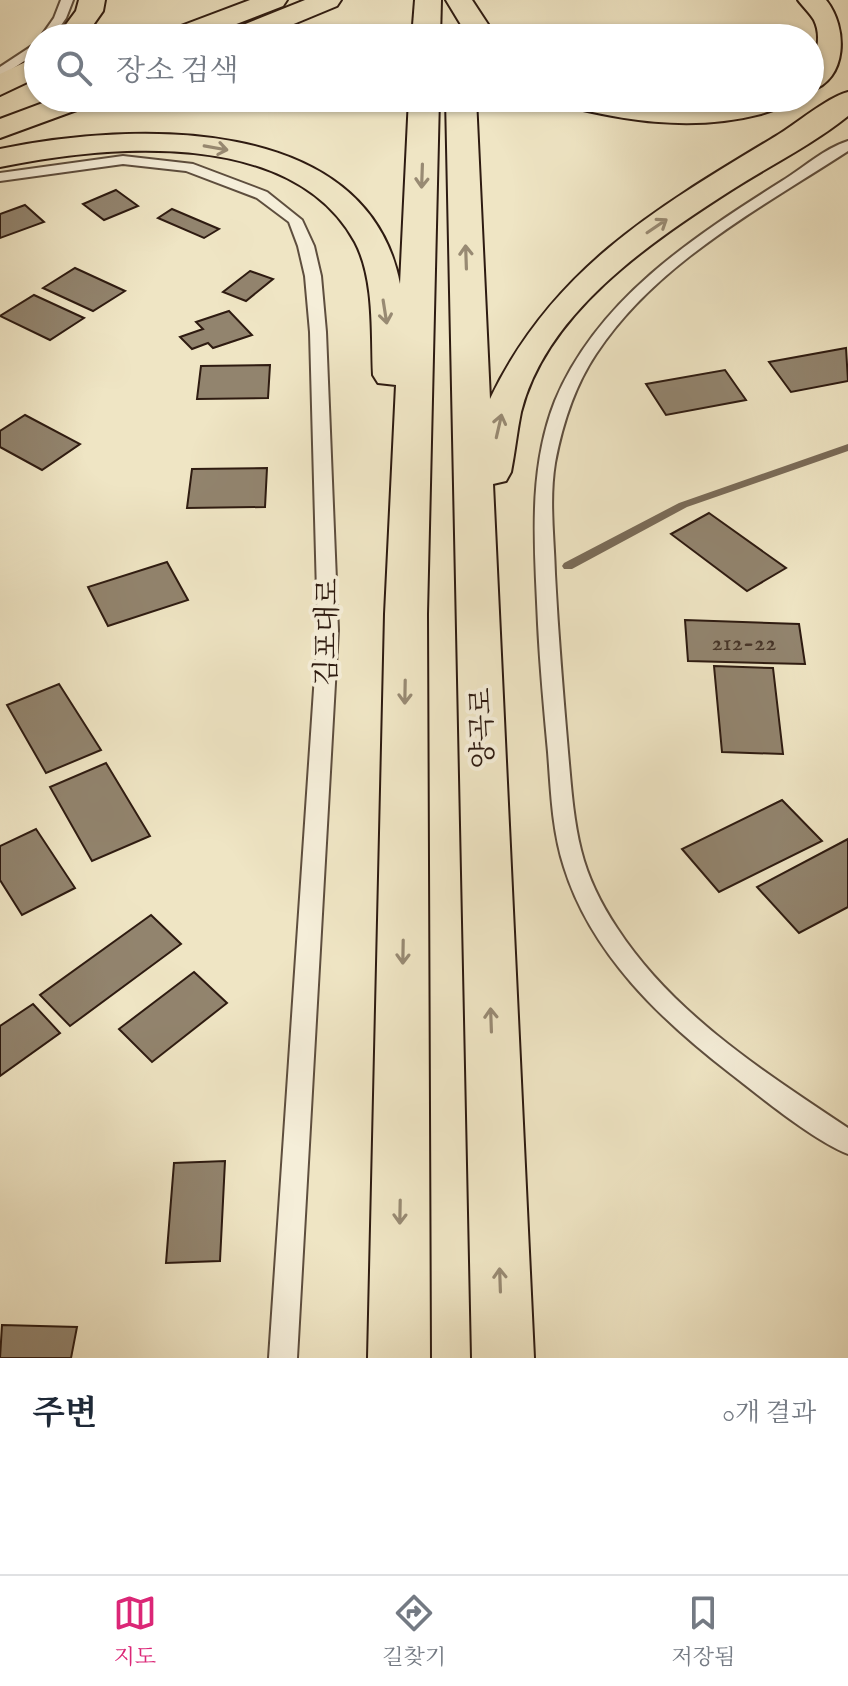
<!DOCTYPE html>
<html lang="ko">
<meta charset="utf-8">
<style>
:root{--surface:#fff;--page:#f2f2f3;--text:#1f2937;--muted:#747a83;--line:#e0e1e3;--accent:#db2777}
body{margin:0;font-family:"IM FELL English","Noto Serif KR",serif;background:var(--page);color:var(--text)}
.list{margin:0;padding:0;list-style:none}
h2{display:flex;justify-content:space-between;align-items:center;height:104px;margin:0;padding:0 32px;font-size:34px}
h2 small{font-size:26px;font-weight:400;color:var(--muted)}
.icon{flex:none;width:44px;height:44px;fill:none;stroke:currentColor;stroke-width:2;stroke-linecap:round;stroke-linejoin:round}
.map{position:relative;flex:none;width:848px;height:1358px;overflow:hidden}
.search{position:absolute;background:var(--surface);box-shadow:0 2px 6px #0004;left:24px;right:24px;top:24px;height:88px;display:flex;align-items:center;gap:20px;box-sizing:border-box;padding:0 28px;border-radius:44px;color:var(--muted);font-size:30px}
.sheet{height:216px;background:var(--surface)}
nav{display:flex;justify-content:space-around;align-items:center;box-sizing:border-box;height:112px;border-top:2px solid var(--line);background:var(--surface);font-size:22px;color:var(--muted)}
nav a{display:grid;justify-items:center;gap:4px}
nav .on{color:var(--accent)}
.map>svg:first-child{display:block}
</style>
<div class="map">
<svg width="848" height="1358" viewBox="0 0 848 1358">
<rect width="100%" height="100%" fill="#efe5c4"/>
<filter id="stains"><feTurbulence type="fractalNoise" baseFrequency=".0025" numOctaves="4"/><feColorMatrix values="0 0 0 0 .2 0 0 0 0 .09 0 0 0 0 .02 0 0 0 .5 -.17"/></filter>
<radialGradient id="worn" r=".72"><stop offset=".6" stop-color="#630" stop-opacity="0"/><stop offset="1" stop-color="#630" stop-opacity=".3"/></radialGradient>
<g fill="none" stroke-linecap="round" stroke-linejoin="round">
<path fill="#7a6b58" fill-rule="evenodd" d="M848,444V451L687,507L572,569H564L562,566L564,563L679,503Z"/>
</g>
<g fill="#92846e" stroke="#2e1b11" stroke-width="2">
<path d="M116,190L138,206L104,220L83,204Z"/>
<path d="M25,205L44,222L0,238V214Z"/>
<path d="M172,209L219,229L204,238L158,218Z"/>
<path d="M75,268L125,291L93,311L43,288Z"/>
<path d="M250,271L273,279L246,301L223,292Z"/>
<path d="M34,295L84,318L50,340L0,316Z"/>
<path d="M229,311L252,335L213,348L208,343L192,349L180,337L203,329L196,322Z"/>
<path d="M846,348L848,381L791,392L769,362Z"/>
<path d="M270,365L268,398L197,399L201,366Z"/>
<path d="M725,370L746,400L666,415L646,384Z"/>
<path d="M25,415L80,444L42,470L0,447V431Z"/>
<path d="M267,468L265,507L187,508L192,469Z"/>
<path d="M709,513L786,568L747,591L671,534Z"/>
<path d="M167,562L188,600L108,626L88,587Z"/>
<path d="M685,620L799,624L805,664L688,661Z"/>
<path d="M714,666L773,668L783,754L722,752Z"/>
<path d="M59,684L101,750L46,773L7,705Z"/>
<path d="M106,763L150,836L92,861L50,787Z"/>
<path d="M782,800L822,841L719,892L682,849Z"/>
<path d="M36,829L75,888L22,915L0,880V846Z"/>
<path d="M848,839V907L799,933L757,887Z"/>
<path d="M151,915L181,944L70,1026L40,995Z"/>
<path d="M194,972L227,1003L152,1062L119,1029Z"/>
<path d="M33,1004L60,1033L0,1076V1026Z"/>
<path d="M225,1161L220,1261L166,1263L174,1163Z"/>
<path d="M2,1325L77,1327L71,1358H0Z"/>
</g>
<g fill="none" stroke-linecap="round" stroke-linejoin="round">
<g stroke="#5e4e3e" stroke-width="4">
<g id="lane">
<path d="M61,0H73L66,18L52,38H40L54,18Z"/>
<path d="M38,42V52L0,77V67Z"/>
<path d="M848,141V151C759,209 656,263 596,354C574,387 562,426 555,463C549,500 554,537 555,574C558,634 563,693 568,752C571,785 573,818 581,850C588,878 601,904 617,928C673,1014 764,1072 848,1128V1154C813,1140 762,1098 731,1074C661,1020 591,954 564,867C552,830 551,791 548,752C544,709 540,667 538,624C535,549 527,472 555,401C597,300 693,237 782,181C803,168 825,148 848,141Z"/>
<path d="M123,156L193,164L267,192L302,220L314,246L321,276L326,332L338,630L297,1358H269L318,630L310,332L305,276L298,246L289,222L257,198L186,171L123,164L0,181V173Z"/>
</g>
</g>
<g stroke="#2e1b11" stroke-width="4">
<g id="primary">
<path d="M250,0H287L283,6L200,38H161L165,32Z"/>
<path d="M305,0H341L337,6L260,38H238L234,33L238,27Z"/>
<path d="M56,98H98L93,104L0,138V119Z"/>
</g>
</g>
<g stroke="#2e1b11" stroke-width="4">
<g id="highway">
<path d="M79,0H105L103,11L84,38H56L76,11Z"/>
<path d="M415,0H441L440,38H412Z"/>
<path d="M446,0H472L497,38H469Z"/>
<path d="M798,0H826C848,27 848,80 810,91C810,66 825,42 814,20C810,13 803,7 798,0Z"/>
<path d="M38,56V77L0,95V74Z"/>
<path d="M848,92V116C812,145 769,166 730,191C649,243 546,313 521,412C517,431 515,452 511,472L506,481L493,484L534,1358H472L446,98H476L490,399C552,269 656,208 776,136C796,124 826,98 848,92Z"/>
<path d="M409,98H439L427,614L430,1358H368L385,614L396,385L378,383L373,375C371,334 375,280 355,242C292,127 107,145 0,167V149C131,122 367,112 400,284Z"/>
<path d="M553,98C595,98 635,105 677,106C716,106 754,98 794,98C787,108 772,110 761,114C692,132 625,121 558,104Z"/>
</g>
</g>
<use href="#lane" fill="#f5eed9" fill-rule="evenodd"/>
<use href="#primary" fill="#efe5c4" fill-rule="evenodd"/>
<use href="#highway" fill="#efe5c4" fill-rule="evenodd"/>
</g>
<defs><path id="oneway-shaft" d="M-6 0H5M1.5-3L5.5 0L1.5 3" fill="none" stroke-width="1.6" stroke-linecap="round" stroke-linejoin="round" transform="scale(2)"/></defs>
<g stroke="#988a73">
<use href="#oneway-shaft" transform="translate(216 148) rotate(10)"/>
<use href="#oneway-shaft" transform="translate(422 176) rotate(92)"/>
<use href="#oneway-shaft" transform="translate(657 226) rotate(-34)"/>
<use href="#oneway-shaft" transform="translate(466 257) rotate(-92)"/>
<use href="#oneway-shaft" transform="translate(385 312) rotate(81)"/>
<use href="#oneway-shaft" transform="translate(499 426) rotate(-77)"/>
<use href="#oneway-shaft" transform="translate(405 692) rotate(91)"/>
<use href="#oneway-shaft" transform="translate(403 952) rotate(91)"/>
<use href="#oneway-shaft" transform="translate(491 1020) rotate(-92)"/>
<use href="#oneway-shaft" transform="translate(400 1212) rotate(91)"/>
<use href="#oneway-shaft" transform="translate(500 1280) rotate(-92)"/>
</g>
<g text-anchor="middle" stroke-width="8" stroke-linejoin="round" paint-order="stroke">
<g font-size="24" fill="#473528">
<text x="744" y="650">212-22</text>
</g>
<g font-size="28" fill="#2e1b11" stroke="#f5eed9">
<text transform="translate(326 632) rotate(-89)" y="10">김포대로</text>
<text transform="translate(481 728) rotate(-92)" y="10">양곡로</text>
</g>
</g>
<rect width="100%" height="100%" filter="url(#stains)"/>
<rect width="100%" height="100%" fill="url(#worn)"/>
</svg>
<div class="search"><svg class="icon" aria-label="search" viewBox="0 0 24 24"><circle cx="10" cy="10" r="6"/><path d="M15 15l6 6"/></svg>장소 검색</div>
</div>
<section class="sheet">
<h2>주변<small>0개 결과</small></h2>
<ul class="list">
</ul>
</section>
<nav>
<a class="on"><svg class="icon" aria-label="map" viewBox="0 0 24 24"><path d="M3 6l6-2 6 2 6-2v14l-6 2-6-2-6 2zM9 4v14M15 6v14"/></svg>지도</a>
<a><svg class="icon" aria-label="directions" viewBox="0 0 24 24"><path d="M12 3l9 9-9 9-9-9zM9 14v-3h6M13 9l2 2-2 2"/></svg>길찾기</a>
<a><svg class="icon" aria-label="saved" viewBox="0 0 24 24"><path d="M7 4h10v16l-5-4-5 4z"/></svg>저장됨</a>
</nav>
